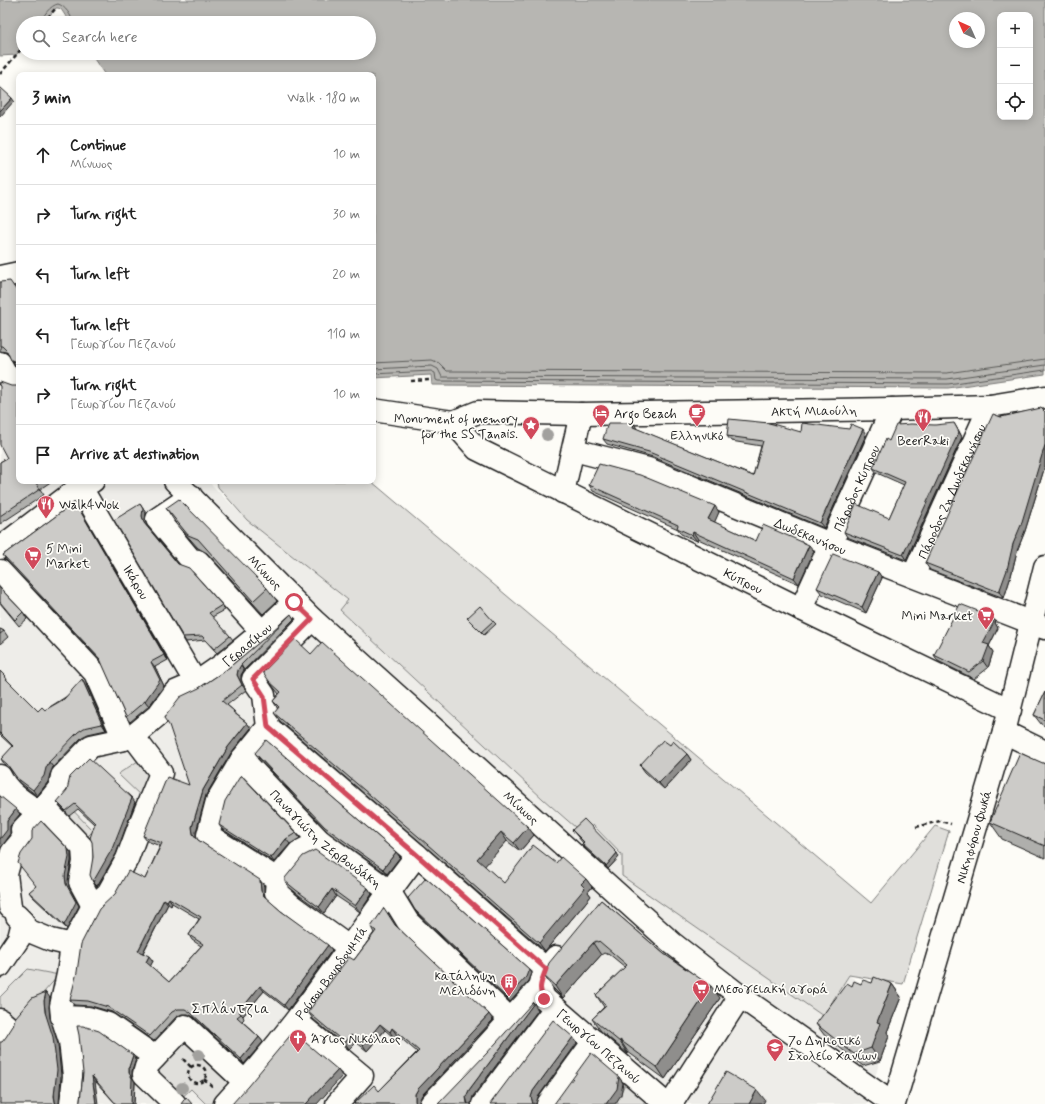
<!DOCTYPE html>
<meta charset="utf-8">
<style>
:root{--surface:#fff;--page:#f6f6f6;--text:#222;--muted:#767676;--line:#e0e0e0}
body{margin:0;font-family:Mynerve,sans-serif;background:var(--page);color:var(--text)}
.controls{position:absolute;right:12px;top:12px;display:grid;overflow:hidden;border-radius:8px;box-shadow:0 2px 10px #0003}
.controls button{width:36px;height:36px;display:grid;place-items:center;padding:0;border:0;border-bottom:1px solid var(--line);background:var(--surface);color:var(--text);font:20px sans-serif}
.compass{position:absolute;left:949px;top:12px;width:36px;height:36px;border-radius:50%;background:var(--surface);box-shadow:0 2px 10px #0003;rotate:315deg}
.stop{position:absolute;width:12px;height:12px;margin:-9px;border:3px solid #d1495b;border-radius:50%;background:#fff}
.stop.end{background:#d1495b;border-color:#fff;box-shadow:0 1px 4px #0008}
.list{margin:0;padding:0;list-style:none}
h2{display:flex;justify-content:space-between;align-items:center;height:52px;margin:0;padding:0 16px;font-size:17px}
h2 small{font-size:13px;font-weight:400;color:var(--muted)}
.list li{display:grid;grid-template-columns:26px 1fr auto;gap:12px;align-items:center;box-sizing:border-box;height:60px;padding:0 16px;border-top:1px solid var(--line)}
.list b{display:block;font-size:15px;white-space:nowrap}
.list p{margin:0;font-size:13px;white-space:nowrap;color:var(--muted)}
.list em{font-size:13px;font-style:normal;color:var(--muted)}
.icon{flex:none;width:22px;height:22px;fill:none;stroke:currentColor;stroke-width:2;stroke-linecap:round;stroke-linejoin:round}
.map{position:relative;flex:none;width:1045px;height:1104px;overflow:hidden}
.search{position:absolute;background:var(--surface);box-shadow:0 2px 10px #0003;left:16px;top:16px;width:360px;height:44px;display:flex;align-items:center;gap:10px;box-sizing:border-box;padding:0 14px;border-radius:22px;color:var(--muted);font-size:15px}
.panel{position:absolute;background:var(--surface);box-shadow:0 2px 10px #0003;left:16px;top:72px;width:360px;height:412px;border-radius:8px}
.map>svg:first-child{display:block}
</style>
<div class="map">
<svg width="1045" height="1104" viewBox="0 0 1045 1104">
<rect width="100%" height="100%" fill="#fdfcf7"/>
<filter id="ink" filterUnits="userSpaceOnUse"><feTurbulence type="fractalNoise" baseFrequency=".025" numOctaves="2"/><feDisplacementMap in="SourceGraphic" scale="8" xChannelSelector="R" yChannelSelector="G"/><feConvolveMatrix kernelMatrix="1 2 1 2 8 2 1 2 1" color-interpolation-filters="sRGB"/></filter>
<g filter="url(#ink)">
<path fill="#eeede9" d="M19,273V481H208L247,520L348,601L340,610L543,799L583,834L592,825L622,855L823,1015L849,975L895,1010L867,1104H0V278Z"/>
<g fill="#e0dfdb" stroke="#7e7e7c">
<path d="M217,481H371L871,903L935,826L949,831L903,984L849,975L823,1016L622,876V855L593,825L583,834L543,799L340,610L348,600L247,520L218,487Z"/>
<path d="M138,761L154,775L144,799L118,774Z"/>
<path d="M60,797L93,831L82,842L48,807Z"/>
<path d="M28,969L59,975L14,1026L0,1012V997Z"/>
<path d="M182,1034L235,1082L215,1104H206L191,1089L179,1100L148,1070Z"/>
<path d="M628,1077L659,1104H616Z"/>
</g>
<path fill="#b7b6b2" stroke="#797876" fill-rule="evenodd" d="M0,0H1045V374L948,388L432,385L431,375L373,378V75H105L90,53H369V23H70L61,9L58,8H56L43,23H23V47L16,55L0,56ZM1000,15H1030V117H1000ZM955,18H979V42H955Z"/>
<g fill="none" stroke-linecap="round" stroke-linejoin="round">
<g stroke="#5a5a58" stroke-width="1">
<path d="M41,23C42,16 51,5 58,4C65,6 72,16 73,23"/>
<path d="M373,363L432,360L439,363L447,371L947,373L1045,359"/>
<path d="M373,369L432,366L438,369L442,377L947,379L1045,365"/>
<path d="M373,374L431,371L435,373L436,380L438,381L948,384L1045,370"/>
</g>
<g stroke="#1c1c1c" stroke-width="25">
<g id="minor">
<path d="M0,277L19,273"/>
<path d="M0,363L7,376L19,380"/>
<path id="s1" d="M373,410L453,422L477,449L801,609L1010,710"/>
<path id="s2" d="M453,422L478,412L581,414L892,409L990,406L1045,397"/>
<path id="s3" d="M574,450L648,469L830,544L1045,628"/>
<path id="s4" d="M77,481L196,683"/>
<path id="s5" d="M175,481L312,619L672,943L740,996L893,1104"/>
<path d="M563,492L581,414"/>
<path d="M191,496L157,519L191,560L198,561L262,632"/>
<path d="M0,548L80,487L93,481"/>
<path d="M0,571L95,673L124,739"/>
<path id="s6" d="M913,576L990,406"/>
<path id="s7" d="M801,609L892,409"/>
<path d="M312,619L253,679L264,695L268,727L242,759L217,801L208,835L277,879L276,892L292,906L350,948"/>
<path d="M268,727L417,855L546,969"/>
<path d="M1004,732L1045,752"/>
<path id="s8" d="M242,759L320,841L389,891L408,922L510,1019"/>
<path d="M0,776C8,793 24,802 39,812"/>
<path d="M44,807L83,848L84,862L80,882L93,906"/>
<path d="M277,879L299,852L320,841"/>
<path d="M10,907L6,874L12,852L23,839L22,830L44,807L60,787L62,776L91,746L124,739L133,736"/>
<path id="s9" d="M22,928L51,940L72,945L93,906L108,893L127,859L140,824L161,773L133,736L158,715L175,692L196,683L222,665L262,632L294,602"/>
<path id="s10" d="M556,957C545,969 535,984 545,999L666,1104"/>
<path d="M0,966L19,938L23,922L17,916"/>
<path d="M62,1017L88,1018L108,1024L155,1057"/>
<path d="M0,1020L7,1026L0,1037"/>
<path d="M296,1021L362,1076L337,1104"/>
<path d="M71,1104L74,1076L70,1041L62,1017L61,1006L68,974L72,945"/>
<path d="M175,1104L144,1074L146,1067L185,1026L245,1082"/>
<path id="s11" d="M225,1104C250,1077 274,1049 296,1020C338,966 375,909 417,855"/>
<path d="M431,1104L482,1051L540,987"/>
<path d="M483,1104L555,1008"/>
<path d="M548,1104L594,1041"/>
<path d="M671,1104L740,996"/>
<path id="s12" d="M894,1104L1004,732L1045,567"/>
</g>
</g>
<g stroke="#1c1c1c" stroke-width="2.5" stroke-dasharray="4 3" stroke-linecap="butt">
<path d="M43,23L56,8"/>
<path d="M0,74L23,47"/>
<path d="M411,381L429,380"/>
<path d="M916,827L940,821L951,824"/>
<path d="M183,1059L191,1067"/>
<circle cx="197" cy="1074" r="9"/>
<path d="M204,1079L213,1087"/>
</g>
<use href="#minor" stroke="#fdfcf7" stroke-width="22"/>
</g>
<g fill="#a2a19e">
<circle cx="547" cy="435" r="6"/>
<circle cx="199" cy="1055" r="6"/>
<circle cx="182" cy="1088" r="6"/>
</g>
<g fill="#afafac" stroke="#1c1c1c" fill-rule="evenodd">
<path d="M0,282L19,294V367L16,366L9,355L6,352L0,351Z"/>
<path d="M0,382L19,481H52L40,489L44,495L0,524V462L7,458Z"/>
<path d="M1045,412V466L1025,531L1017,551L1011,576L1004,598L930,570L925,563L1001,417Z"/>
<path d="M637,429L753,476L761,446L731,441L727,436L801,432L866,435L824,528L653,457L607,444L603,439Z"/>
<path d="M958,429L962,437L906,560L847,537L844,532L889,518L904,485L877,473L873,468L889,441Z"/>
<path d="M589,485L719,512L714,522L756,541L814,551L799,584L698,539L697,541L681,534L678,529L593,491Z"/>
<path d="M75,502L168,660L155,667L164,686L149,706L130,722L126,717L102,662L7,561L3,555Z"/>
<path d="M166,508L267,588L277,601L263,614L207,553L198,548L175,522Z"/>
<path d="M146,513L145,520L147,526L178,564L222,605L225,610L212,617L230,636L233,640L217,653L205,640L186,642L114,520Z"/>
<path d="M878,572L882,578L866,613L822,594L817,588Z"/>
<path d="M0,588L23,612L27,619L19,626L0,603Z"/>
<path d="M291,614L294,619L244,670L241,675V680L246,690L227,705L234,711L237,715L247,723L251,728L231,753L206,795L196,832V839L198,840L264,886V897L281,911L332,950L288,1010L264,991L243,1016L244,1019L242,1021L259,1037L263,1042L244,1064L194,1017L188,1014H182L176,1017L154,1041L112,1012L91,1006L74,1005L70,1000L145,879L160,846L147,841L143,836L189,785L199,688L226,670L267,636ZM172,903L199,919L189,935L192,940L201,946L169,982L150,966L153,961L143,953L168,904L171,906Z"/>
<path d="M991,616L996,622L995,623L998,628L989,646L993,652L988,668L974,679L938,661L934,655Z"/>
<path d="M467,618L493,621L496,624L484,635Z"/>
<path d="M0,629L4,631L8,637L0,644Z"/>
<path d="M311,654L528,827L534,835L520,851L507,841L484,866L504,883L556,863L586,879L592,887L588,892L591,896L545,951L425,846L280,721L274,713L278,709L273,701L279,694L275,689L269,681Z"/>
<path d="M0,671L5,676L8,682L38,711L45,710L86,684L106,730L88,734L82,737L53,767L50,774L48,782L37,796L21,783L11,770L5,765L1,759L13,747L0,735Z"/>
<path d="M1045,692V726L1041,724L1034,715Z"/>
<path d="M670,745L687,754L691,760L664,789L645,772L640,765Z"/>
<path d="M255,753L396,852L400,857L387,874L328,832L259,758Z"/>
<path d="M1045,764V858L1002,839L990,822Z"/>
<path d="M57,802H135L116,854L97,886L93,882V857L94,824L78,809L69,816L61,806Z"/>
<path d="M219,825L296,833L300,838L290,844L274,862L222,829Z"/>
<path d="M572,830L619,857L608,869L584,847L582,844L583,843Z"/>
<path d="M68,849L71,853V861L68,880L69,887L79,906L67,929L32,896L29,892L36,887Z"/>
<path d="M285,881L368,888L372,894L360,912L336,896L324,913L300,896L289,887Z"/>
<path d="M601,900L664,954L720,998L665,1079L628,1052V1054L601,1031L592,1019L604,1007L596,995L625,967L608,953L606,954L604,953L601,955L563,998L553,988L544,976Z"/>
<path d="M415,910L532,973L529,981L510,1002L418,914Z"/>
<path d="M396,926L493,1020L422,1095L419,1101V1104H354L379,1091L417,1052L397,1035L394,1038L385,1030L367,1051L356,1042L349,1049L313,1019L308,1012L354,960L374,933L371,927Z"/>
<path d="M872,983L892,984L901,997L887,1032L889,1036L880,1061L863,1066L825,1036L816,1024L852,986L861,984Z"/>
<path d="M133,1055L136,1059L132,1071V1077L135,1082L134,1104H116L95,1081L80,1101L83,1073Z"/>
</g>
<g fill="#8f8e8c" stroke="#1c1c1c">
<path d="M12,98L14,101L0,117V111Z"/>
<path d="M634,423L637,429L633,427Z"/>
<path d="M954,423L962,437L906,560L903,555Z"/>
<path d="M863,429L866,435L824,528L820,523Z"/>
<path d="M1045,445V466L1025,531L1017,551L1011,576L1004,598L999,592L1013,544Z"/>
<path d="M75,502L78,508L168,660L164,655Z"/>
<path d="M140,504L146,513L145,520L147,527L144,523L142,516Z"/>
<path d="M715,506L719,512L713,526L708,519Z"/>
<path d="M693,532L698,539L697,541L692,535Z"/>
<path d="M809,545L814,551L799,584L794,578Z"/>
<path d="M878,572L882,578L866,613L862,607Z"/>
<path d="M991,616L996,622L995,623L998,628L989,646L993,652L988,668L983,661V643Z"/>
<path d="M151,662L155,667L164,686L149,706L145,701Z"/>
<path d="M241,665L244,670L241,675V680L246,690L242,685L237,675L238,670Z"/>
<path d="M82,679L86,684L106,730L102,724Z"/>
<path d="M247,723L251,728L231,753L206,795L196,832V839L193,834L192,827L203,790L228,747Z"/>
<path d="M687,754L691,760L664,789L659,783Z"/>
<path d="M49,762L53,767L50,774L48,782L37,796L33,790Z"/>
<path d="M132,798L135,802L116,854L97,886L93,882Z"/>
<path d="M16,809L20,814L10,826V835L0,849V839L7,821Z"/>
<path d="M528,827L534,835L520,851L514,843Z"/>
<path d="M501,832L507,841L483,868L477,859Z"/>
<path d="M286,839L290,844L274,862L271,858Z"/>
<path d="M68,849L71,853V861L68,880L69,887L79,906L67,929L64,925L66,884L65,876Z"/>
<path d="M396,852L400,857L387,874L383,869Z"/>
<path d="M617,853L619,857L608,869L606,866Z"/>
<path d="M586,879L592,887L588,892L591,896L545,951L539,943L581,884Z"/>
<path d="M260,880L264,886V896L261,891Z"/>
<path d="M368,888L372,894L360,912L355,906Z"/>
<path d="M332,889L336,896L324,913L319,907Z"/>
<path d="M169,898L172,903L171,906L167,901Z"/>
<path d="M164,899L168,904L141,956L138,951Z"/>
<path d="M593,943L601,955L563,998L555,986Z"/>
<path d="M328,945L332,950L288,1010L284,1005Z"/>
<path d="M149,956L153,961L150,967L146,962Z"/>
<path d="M529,969L532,973L529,981L510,1002L507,998Z"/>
<path d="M892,984L901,997L887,1032L889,1036L880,1061L871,1048L877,1022Z"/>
<path d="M260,986L264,991L243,1016L239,1012Z"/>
<path d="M711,986L720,998L665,1079L657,1067Z"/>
<path d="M46,992L50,998L49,1007L50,1018L58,1044L61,1076L59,1104H56L55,1102L44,1001Z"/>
<path d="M534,1003L538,1010L473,1096L471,1104H468L466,1097L469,1090Z"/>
<path d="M489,1014L493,1020L422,1095L419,1101V1104H416L415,1101V1094L418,1089Z"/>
<path d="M380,1024L385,1030L367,1051L363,1045Z"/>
<path d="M392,1028L397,1035L394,1038L390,1032Z"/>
<path d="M351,1035L356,1042L349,1049L345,1043Z"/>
<path d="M259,1037L263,1042L244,1064L241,1059Z"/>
<path d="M573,1037L577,1043L538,1097L536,1104H533L531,1097L533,1091Z"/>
<path d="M620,1040L628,1052V1054L620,1042Z"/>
<path d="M133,1055L136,1059L132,1071V1077L135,1082L134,1104H131L129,1067Z"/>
<path d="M338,1070L342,1076L317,1104H306Z"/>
<path d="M92,1076L95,1081L98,1104H96Z"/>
<path d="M619,1077L623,1083L621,1095L615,1104H606Z"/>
<path d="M757,1090L765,1100L763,1104H749Z"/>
</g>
<g fill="#cccbc8" stroke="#1c1c1c" fill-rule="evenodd">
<path d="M0,87L12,98L0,111Z"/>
<path d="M10,281L19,294V363L11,360L7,351L2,346H0V282Z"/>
<path d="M0,382L11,386H18L19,385V481H38L36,483L40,489L0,516V462L7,458L0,445Z"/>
<path d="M1041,408L1045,412V445L1021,525L1013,544L1007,570L999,592L925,563L993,414L1001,417Z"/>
<path d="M729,419L769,423L801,432L802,423L849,429L851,424L863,429L820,523L649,452L603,439L608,423H634L633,427L753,476L763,441L727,436Z"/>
<path d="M954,423L959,432L903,555L844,532L856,504L889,518L905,482L873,468L886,439L889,441L896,425L911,424L935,425Z"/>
<path d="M599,464L640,475L715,506L708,519L756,541L763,525L809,545L794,578L693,532L692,535L677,528L678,525L589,485Z"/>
<path d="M179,499L267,588L253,601L198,539L188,535L166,508Z"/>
<path d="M75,502L164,655L151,662L160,680L145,701L126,717L100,659L3,555Z"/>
<path d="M140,504L143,509L142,516L144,523L178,564L189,568L222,605L209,613L230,636L214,649L202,636L183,637L114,520Z"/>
<path d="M833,554L878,572L862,607L817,588Z"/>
<path d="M0,588L23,612L15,620L0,602Z"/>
<path d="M960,604L991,616L990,620L994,622L983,643L989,645L983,661L969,672L934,655Z"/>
<path d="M480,606L493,621L481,632L467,618Z"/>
<path d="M291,614L241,665L238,670L237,675L242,685L222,701L234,711L233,712L247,723L228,747L203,790L192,827L193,834L198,840L260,880L261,891L264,896L281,911L328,945L284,1005L260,986L239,1012L241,1014L237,1017L259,1037L241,1059L190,1012L185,1009H178L172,1012L150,1036L108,1007L88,1001L70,1000L77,972L81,944L99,909L115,894L128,871L145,879L162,843L143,836L167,777L189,785L169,725L164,718L180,697L199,688L226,670L267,636ZM169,898L201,917L189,935L203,944L169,982L146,962L149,956L138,951L164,899L167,901Z"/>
<path d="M0,629L4,631L0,634Z"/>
<path d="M295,639L311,654L322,642L528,827L514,843L501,832L477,859L504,883L533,845L556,863L561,857L586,879L581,884L585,888L539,943L419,837L274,713L279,707L273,701L281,692L269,681L263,672Z"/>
<path d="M0,671L5,676L4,677L38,711L42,707L45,710L64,699L82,679L102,724L84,728L78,732L49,762L46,768L44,776L33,790L17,778L7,764L1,759L13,746L0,733Z"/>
<path d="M1045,692V720L1034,715Z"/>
<path d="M266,740L396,852L383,869L325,827L255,753Z"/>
<path d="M663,740L670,745L673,741L687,754L659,783L640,765Z"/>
<path d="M1020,753L1045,764V846L990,822Z"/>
<path d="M89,758L132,798L112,849L93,882L90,875L93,857L92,842L90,838L95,823L75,804L66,811L57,802L67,790L70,777Z"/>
<path d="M241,775L296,833L286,839L271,858L219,825L225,801Z"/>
<path d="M0,796L16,809L7,821V830L0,839Z"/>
<path d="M584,819L617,853L606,866L582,844L584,842L572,830Z"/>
<path d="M41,821L68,849L69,857L65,876L66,884L76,902L64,925L29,892L36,886L18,863L21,854L32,839V831Z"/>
<path d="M315,850L368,888L355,906L332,889L319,907L296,890L285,881V878L303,856Z"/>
<path d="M426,878L529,969L526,977L507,998L415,910L408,898Z"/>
<path d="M601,900L664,954L711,986L657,1067L620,1040V1042L592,1019L606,1006L596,995L627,965L599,941L598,942L596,941L593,943L555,986L544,976L549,963Z"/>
<path d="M384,908L395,925L489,1014L418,1089L415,1094V1101L416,1104H354L374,1085L379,1091L419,1051L392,1028L390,1032L380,1024L363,1045L351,1035L345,1043L308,1012L349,957L354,960L376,931L371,927Z"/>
<path d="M874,977L892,984L877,1022L880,1023L871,1048L854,1054L816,1024L847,983L852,986L854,981L861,984L863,980L872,983Z"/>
<path d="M46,992L44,1001L45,1012L53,1037L57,1070L54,1096L55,1102L56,1104H0V1042H2L6,1037L13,1026L15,1018L32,998Z"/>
<path d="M533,1002L534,1003L469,1090L466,1097L467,1103L468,1104H438L487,1053Z"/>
<path d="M553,1020L573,1037L533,1091L531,1097L533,1104H490Z"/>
<path d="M77,1026H83L99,1031L133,1055L129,1067V1073L132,1078L131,1104H116L92,1076L96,1104H79L80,1101L83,1073L79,1035Z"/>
<path d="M293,1032L338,1070L306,1104H232L248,1086Z"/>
<path d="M591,1053L619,1077L617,1089L606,1104H554Z"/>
<path d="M726,1072L757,1090L749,1104H707Z"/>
<path d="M186,1097L192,1104H181Z"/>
</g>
</g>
<g fill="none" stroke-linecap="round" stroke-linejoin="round" filter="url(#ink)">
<path stroke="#d1495b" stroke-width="5" d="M294,602L312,619L253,679L264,696L268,727L417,855L546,969C542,981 537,988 544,999"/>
</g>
<defs>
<g id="cafe-pin" transform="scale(0.9)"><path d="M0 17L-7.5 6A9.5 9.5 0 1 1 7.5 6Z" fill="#d1495b" stroke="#fdfcf7"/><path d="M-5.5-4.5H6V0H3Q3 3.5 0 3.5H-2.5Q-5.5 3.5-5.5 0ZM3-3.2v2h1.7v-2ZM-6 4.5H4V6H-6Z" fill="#fff"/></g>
<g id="hotel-pin" transform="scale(0.9)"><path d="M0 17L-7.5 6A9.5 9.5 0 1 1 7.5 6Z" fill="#d1495b" stroke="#fdfcf7"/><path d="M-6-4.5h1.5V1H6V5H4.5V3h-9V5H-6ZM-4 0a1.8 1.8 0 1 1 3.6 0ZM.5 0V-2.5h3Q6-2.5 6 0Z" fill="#fff"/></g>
<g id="restaurant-pin" transform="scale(0.9)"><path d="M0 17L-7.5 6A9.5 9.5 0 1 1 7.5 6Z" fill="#d1495b" stroke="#fdfcf7"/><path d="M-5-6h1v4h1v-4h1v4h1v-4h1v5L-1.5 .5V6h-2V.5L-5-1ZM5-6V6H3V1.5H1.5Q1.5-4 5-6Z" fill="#fff"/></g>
<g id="sight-pin" transform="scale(0.9)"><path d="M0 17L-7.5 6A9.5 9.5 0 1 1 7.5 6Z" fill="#d1495b" stroke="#fdfcf7"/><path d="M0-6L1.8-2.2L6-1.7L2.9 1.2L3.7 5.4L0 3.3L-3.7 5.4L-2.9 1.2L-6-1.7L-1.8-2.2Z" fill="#fff"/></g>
<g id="supermarket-pin" transform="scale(0.9)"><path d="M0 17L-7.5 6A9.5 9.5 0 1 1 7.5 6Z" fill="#d1495b" stroke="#fdfcf7"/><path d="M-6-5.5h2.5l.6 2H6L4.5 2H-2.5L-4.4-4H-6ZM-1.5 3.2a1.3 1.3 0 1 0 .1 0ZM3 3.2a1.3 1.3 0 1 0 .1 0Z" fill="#fff"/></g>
<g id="building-pin" transform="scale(0.9)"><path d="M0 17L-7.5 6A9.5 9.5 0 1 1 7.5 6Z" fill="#d1495b" stroke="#fdfcf7"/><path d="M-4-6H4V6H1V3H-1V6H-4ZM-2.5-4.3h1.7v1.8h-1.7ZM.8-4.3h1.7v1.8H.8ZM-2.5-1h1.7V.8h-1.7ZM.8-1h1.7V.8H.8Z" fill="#fff"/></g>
<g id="church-pin" transform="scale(0.9)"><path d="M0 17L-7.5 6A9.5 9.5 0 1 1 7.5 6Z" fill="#d1495b" stroke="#fdfcf7"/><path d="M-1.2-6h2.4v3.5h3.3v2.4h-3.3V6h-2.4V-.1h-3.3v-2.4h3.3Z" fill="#fff"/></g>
<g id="school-pin" transform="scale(0.9)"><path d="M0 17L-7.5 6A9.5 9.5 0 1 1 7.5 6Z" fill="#d1495b" stroke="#fdfcf7"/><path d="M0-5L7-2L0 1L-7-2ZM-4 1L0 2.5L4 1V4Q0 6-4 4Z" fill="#fff"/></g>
</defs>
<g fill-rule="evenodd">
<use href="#cafe-pin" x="697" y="412"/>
<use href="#hotel-pin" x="601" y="413"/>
<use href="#restaurant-pin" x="923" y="417"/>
<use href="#sight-pin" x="531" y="425"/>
<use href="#restaurant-pin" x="46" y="504"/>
<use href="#supermarket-pin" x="33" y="555"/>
<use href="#supermarket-pin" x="986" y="615"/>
<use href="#building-pin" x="509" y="982"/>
<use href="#supermarket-pin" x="701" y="988"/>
<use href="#church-pin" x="298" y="1038"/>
<use href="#school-pin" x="775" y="1047"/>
</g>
<g text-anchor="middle" stroke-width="3.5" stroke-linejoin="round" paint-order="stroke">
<g font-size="13" fill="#1c1c1c" stroke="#fdfcf7">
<text dy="5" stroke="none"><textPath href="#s2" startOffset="363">Ακτή Μιαούλη</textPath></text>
<text dy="5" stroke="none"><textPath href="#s7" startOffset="133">Πάροδος Κύπρου</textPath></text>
<text dy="5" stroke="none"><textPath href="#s6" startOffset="93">Πάροδος 2η Δωδεκανήσου</textPath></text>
<text dy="5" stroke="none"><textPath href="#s3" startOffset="252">Δωδεκανήσου</textPath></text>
<text dy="5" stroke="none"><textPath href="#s5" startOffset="128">Μίνωος</textPath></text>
<text dy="5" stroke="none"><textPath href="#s1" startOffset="414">Κύπρου</textPath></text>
<text dy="5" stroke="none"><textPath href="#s4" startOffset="117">Ικάρου</textPath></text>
<text dy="5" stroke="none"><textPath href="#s9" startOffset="443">Γερασίμου</textPath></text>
<text dy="5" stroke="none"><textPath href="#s5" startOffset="476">Μίνωος</textPath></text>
<text dy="5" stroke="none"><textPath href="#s12" startOffset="279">Νικηφόρου Φωκά</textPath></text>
<text dy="5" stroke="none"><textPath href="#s8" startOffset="116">Παναγιώτη Ζερβουδάκη</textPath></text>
<text dy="5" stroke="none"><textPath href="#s11" startOffset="169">Ρούσου Βουρδουμπά</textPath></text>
<text dy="5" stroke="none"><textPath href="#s10" startOffset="119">Γεωργίου Πεζανού</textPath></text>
</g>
<g font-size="13" fill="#1c1c1c" stroke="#fdfcf7" text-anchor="start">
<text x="614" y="418">Argo Beach</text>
<text x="518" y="423" text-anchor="end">Monument of memory<tspan x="518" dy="15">for the SS Tanais.</tspan></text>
<text x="697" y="440" text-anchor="middle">Ελληνικό</text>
<text x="923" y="445" text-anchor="middle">BeerRaki</text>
<text x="59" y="509">Walk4Wok</text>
<text x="46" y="553">5 Mini<tspan x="46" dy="15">Market</tspan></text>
<text x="973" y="620" text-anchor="end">Mini Market</text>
<text x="496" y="980" text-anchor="end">κατάληψη<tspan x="496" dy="15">Μελιδόνη</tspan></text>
<text x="714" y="993">Μεσογειακή αγορά</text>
<text x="311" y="1043">Άγιος Νικόλαος</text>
<text x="788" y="1045">7ο Δημοτικό<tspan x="788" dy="15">Σχολείο Χανίων</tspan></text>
</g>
<g font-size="14" letter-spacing="1" fill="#1c1c1c" stroke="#fdfcf7">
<text x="231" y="1013">Σπλάντζια</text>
</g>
</g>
</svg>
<div class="controls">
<button>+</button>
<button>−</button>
<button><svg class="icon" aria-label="locate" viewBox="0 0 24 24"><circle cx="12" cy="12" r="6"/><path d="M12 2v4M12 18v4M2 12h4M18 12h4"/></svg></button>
</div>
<svg class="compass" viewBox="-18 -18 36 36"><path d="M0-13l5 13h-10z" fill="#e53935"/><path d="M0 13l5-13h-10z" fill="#767676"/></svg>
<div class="stop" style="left:294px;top:602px"></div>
<div class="stop end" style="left:544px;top:999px"></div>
<div class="search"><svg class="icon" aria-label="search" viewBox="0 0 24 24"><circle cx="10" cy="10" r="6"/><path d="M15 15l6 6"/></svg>Search here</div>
<section class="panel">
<h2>3 min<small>Walk · 180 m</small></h2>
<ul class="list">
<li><svg class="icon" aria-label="ahead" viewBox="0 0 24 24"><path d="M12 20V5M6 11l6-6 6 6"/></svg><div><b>Continue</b><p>Μίνωος</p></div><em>10 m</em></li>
<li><svg class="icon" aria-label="right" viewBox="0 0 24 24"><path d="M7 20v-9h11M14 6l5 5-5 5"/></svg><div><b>Turn right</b></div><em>30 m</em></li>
<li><svg class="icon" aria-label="left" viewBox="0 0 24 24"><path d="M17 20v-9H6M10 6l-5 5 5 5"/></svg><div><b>Turn left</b></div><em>20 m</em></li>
<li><svg class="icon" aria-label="left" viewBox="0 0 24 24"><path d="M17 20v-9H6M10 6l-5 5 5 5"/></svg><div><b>Turn left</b><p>Γεωργίου Πεζανού</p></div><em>110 m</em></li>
<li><svg class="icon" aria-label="right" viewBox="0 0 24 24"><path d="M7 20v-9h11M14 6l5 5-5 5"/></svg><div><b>Turn right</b><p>Γεωργίου Πεζανού</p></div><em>10 m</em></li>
<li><svg class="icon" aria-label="arrive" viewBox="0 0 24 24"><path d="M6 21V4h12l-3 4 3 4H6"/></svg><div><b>Arrive at destination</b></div></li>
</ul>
</section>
</div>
